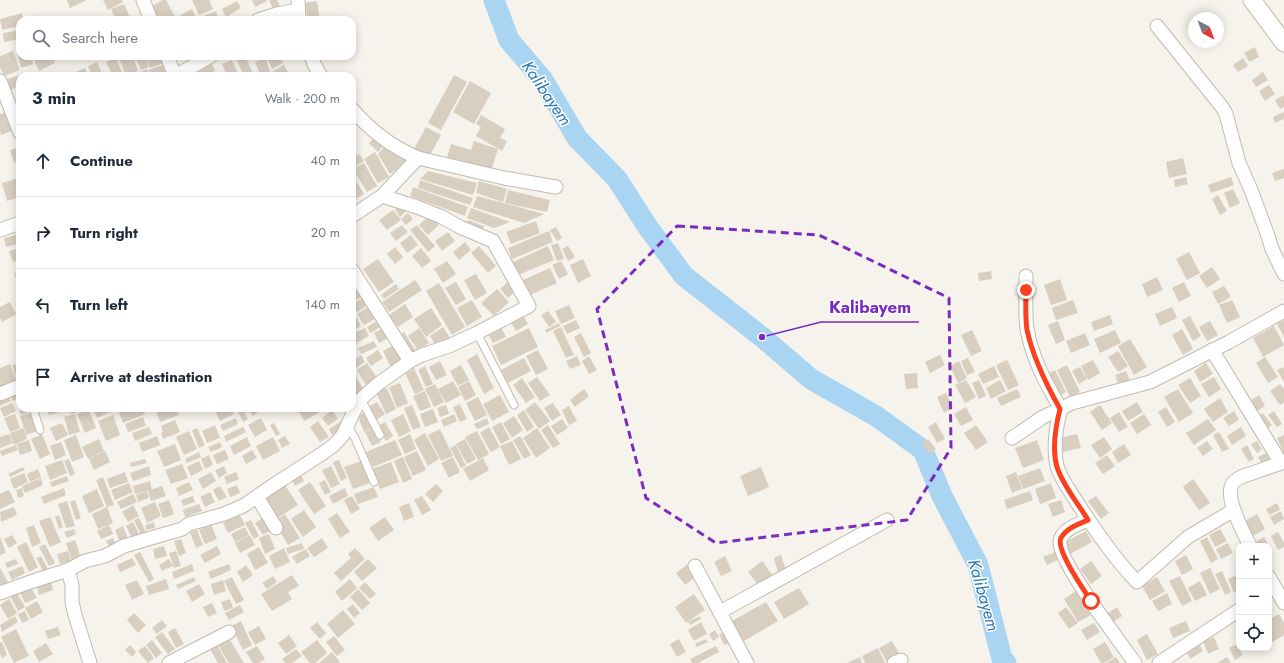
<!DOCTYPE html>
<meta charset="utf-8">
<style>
:root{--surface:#fff;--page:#f6f6f7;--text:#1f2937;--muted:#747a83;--line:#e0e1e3}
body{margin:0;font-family:Jost,sans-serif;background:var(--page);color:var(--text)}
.controls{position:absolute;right:12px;bottom:12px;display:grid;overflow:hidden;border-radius:8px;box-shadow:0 2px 10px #0003}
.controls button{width:36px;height:36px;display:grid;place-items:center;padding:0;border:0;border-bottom:1px solid var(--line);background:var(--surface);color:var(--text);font:20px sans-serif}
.compass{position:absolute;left:1188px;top:12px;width:36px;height:36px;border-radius:50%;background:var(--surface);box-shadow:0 2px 10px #0003;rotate:139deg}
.stop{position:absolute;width:12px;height:12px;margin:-9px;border:3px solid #fc3f1d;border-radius:50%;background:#fff}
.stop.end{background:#fc3f1d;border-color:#fff;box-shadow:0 1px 4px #0008}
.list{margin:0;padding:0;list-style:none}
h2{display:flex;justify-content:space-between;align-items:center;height:52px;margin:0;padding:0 16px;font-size:17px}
h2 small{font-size:13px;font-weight:400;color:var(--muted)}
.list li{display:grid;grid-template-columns:26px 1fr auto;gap:12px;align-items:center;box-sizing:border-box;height:72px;padding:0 16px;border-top:1px solid var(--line)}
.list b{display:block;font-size:15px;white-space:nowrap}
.list em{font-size:13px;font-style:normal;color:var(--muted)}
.icon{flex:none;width:22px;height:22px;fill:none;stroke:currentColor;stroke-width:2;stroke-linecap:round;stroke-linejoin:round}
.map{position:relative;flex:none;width:1284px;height:663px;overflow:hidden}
.search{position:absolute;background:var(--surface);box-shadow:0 2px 10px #0003;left:16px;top:16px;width:340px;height:44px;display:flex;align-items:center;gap:10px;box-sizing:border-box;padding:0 14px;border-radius:12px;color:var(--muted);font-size:15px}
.panel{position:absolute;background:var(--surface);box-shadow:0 2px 10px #0003;left:16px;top:72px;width:340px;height:340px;border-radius:12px}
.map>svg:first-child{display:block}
</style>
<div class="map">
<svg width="1284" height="663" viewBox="0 0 1284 663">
<rect width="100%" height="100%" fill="#f6f3ec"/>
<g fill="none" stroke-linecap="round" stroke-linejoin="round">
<path stroke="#a9d4f2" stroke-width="21" d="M494,0L509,40L543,80L577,138L617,179L647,226L684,276L762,337L811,379L876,416L923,450L942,496L978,565L1002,659L1006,663"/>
</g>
<g fill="#d8cfc1">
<path d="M67,0H87L70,8Z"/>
<path d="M103,0H122L123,2L108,10Z"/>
<path d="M163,0H166L175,17L169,20H159L152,6Z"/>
<path d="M192,0H209L213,9L199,15Z"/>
<path d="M252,0H266L267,1L255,7Z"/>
<path d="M269,0H277L280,6L273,9Z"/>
<path d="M237,1L241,8L226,17L222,9Z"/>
<path d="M317,1L320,20H308L305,3Z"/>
<path d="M124,4L131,20H116L111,9Z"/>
<path d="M192,9L198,20H181L179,16Z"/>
<path d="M216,11L219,20H202L201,17Z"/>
<path d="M22,13L23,20H20V26L2,30L0,19Z"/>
<path d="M20,30V39L4,42L3,33Z"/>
<path d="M1203,42H1216L1208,48Z"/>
<path d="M1255,47L1259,57L1249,62L1244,53Z"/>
<path d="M13,51L20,70L4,76L0,67V56Z"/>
<path d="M20,51V56H31L33,64L21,68L17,52Z"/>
<path d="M38,56H52L55,63L39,71L33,58Z"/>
<path d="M118,56H133L138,71L126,76Z"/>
<path d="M135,56H145L149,67L141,70Z"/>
<path d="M146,56H161L164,63L150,68Z"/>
<path d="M235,56H245L254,76H244Z"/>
<path d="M271,56H280L283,63L272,69L267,58Z"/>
<path d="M116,58L122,72L113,76L106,62Z"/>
<path d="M265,58L272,76H261L255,62Z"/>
<path d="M1243,58L1248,66L1238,72L1233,65Z"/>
<path d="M232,60L239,76H227L222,64Z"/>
<path d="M97,62L103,76H92L88,66Z"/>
<path d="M211,62L215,71L202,76H199L195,68Z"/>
<path d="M165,64L169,76H151L149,70Z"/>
<path d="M284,65L290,76H276L273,71Z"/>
<path d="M85,68L89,76H70L69,75Z"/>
<path d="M147,69L150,76H133Z"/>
<path d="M1263,72L1268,80L1256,87L1252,80Z"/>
<path d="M24,74V76H20V86L7,91L3,80Z"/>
<path d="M454,75L467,82L441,130L428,123Z"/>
<path d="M470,81L491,93L474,124L453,112Z"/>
<path d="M1269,85L1275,94L1265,101L1259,91Z"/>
<path d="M1284,95V107L1280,109L1275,100Z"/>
<path d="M7,112L14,130L1,135L0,131V114Z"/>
<path d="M1284,112V119L1275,123L1273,117Z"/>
<path d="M481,115L505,129L500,138L507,141L502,151L476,136L481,127L476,124Z"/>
<path d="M426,127L441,135L428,159L413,151Z"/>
<path d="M376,136L385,144L378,152L369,143Z"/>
<path d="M474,141L498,149L490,174L446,161L451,144L471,150Z"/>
<path d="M388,143L411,159L390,174L378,154Z"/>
<path d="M20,147V161L14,163L10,150Z"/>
<path d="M375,152L389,177L378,183L364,159Z"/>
<path d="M359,154L364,161L352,168V158Z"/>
<path d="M1183,158L1187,174L1169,178L1166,162Z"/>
<path d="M364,163L377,186L367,192L353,169Z"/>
<path d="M1284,169V178L1275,181L1272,173Z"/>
<path d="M428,171L477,183L473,195L420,179Z"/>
<path d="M352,174L364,194L352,201Z"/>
<path d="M1186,177L1188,184L1175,187L1174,180Z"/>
<path d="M1231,177L1234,185L1211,193L1208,185Z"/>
<path d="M16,179L20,192V197L7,201L2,183Z"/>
<path d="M420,180L473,198L470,205L418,188Z"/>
<path d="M479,181L507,189L503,202L476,193Z"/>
<path d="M413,187L468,207L465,216L410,196Z"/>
<path d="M1233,189L1240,203L1230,208L1224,193Z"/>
<path d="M508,190L550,200L547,212L505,203Z"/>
<path d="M1218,195L1227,211L1220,215L1212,199Z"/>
<path d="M477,196L544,214L524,223L473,207Z"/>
<path d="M402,205L406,211L400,217L395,210Z"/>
<path d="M471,208L510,222L494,228L467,218Z"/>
<path d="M393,210L401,220L387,230L379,220Z"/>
<path d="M408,213L413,219L406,225L401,219Z"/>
<path d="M430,215L439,225L428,235L419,225Z"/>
<path d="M468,220L484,226L482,231L466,225Z"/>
<path d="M536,221L540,233L511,244L506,232Z"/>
<path d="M402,225L408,232L396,241L390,233Z"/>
<path d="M417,225L435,246L428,252L410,230Z"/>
<path d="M556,227L562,238L557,241L550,230Z"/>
<path d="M549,231L553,242L512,259L508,248Z"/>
<path d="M448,232L455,241L442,251L435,241Z"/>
<path d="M16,235L18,244L6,247L4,238Z"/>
<path d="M411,235L418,245L407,253L400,243Z"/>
<path d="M465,242L471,250L459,260L453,252Z"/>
<path d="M558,243L564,259L557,261L551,245Z"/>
<path d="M479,246L496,266L488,273L471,253Z"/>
<path d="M548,246L554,260L518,275L513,262Z"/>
<path d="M568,246L575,257L568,261L562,249Z"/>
<path d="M395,247L403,257L395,264L387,254Z"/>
<path d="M20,248V259L13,262L9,251Z"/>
<path d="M421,248L431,261L422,268L412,256Z"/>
<path d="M1189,252L1200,273L1187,280L1176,259Z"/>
<path d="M378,259L394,282L379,292L363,269Z"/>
<path d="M583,259L591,276L578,283L570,265Z"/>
<path d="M447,261L456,274L443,283L434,269Z"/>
<path d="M561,261L568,274L559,279L552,265Z"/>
<path d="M1212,267L1220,279L1207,288L1199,276Z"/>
<path d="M550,268L557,283L530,295L523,280Z"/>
<path d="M991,271L992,279L979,281L978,273Z"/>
<path d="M20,272V283L18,284L14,273Z"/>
<path d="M476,274L487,293L475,300L464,280Z"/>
<path d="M1157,277L1163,290L1147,297L1142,284Z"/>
<path d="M1060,279L1067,300L1051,305L1044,285Z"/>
<path d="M415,280L422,290L389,312L382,302Z"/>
<path d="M509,281L517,290L508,298L500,289Z"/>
<path d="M456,282L466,299L456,305L445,288Z"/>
<path d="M1184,282L1191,296L1179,302L1172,288Z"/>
<path d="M439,283L465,327L452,335L426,291Z"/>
<path d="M396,284L399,289L384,299L381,295Z"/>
<path d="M360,286L365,295L354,301L352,299V291Z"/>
<path d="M1224,286L1231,297L1218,304L1212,292Z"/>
<path d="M497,289L509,302L494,316L481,303Z"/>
<path d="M365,296L370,304L357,312L352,305Z"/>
<path d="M472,300L482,317L467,326L457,308Z"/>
<path d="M1073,300L1078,313L1056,320L1052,308Z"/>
<path d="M1232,300L1240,317L1227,323L1219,305Z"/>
<path d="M10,302L16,314L2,322L0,317V307Z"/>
<path d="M405,304L413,317L398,327L389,315Z"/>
<path d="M371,305L378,317L364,325L357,314Z"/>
<path d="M569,305L575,318L561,324L555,311Z"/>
<path d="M1172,307L1177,318L1160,326L1155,314Z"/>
<path d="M431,308L442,325L426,337L414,319Z"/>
<path d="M548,311L556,322L549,327L541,315Z"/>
<path d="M521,312L528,324L516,331L509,319Z"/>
<path d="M354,313L361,326L352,331V314Z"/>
<path d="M1110,315L1113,324L1094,331L1091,322Z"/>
<path d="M1190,316L1201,336L1193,341L1182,320Z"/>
<path d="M380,319L384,325L370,333L367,327Z"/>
<path d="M576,320L580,328L567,334L563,326Z"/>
<path d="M1284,320V337L1277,324Z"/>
<path d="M1058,321L1065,340L1056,344L1048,325Z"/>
<path d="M1210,321L1218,335L1207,341L1199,327Z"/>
<path d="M559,323L560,326L546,333L545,330Z"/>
<path d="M500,325L506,337L493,343L487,332Z"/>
<path d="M1274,326L1284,345L1263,357L1253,338Z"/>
<path d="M385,327L390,337L379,343L374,333Z"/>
<path d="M443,327L450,338L436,346L430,336Z"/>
<path d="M561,327L574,355L566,358L553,331Z"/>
<path d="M365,328L369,336L356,343L352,334Z"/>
<path d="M419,328L429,343L418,350L408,336Z"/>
<path d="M529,328L538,347L501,365L492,346Z"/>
<path d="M1182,329L1193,349L1183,355L1172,335Z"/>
<path d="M972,330L982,351L971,356L961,335Z"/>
<path d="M1115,330L1121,343L1100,353L1094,339Z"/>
<path d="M404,332L417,353L411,357L398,337Z"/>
<path d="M581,333L591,353L584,357L574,337Z"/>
<path d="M1085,333L1090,345L1071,353L1066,341Z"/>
<path d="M1130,339L1147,367L1134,375L1118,346Z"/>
<path d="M374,341L377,347L361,354L358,348Z"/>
<path d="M396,344L405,361L391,368L383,351Z"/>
<path d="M378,350L383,358L371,366L366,358Z"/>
<path d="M538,350L548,369L536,375L526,356Z"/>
<path d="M1118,351L1128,366L1118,372L1108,357Z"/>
<path d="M477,354L494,388L484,394L467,360Z"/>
<path d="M361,355L365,362L354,369L352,365V361Z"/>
<path d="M940,355L945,365L930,373L925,362Z"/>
<path d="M577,356L581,365L570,369L566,361Z"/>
<path d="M589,356L597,370L589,374L582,361Z"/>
<path d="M1265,357L1278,377L1268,383L1256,363Z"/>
<path d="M524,358L531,371L508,383L501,370Z"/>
<path d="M968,358L975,372L967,375L961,361Z"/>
<path d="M1007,360L1019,385L1008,390L996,365Z"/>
<path d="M1093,360L1100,373L1088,380L1081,366Z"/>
<path d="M440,361L447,375L436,380L429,367Z"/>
<path d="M959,361L967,378L958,383L950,366Z"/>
<path d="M20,363V379L17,380L12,365Z"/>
<path d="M367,363L377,378L366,385L357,370Z"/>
<path d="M1206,363L1213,374L1200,382L1194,371Z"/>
<path d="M10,364L17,382L0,389V368Z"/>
<path d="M461,365L469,380L458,386L450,371Z"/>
<path d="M1067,365L1080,392L1070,397L1057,370Z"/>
<path d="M413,366L424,390L415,394L405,373L412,370L411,367Z"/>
<path d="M425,366L433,384L426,387L418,370Z"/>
<path d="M994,366L999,377L983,384L978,374Z"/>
<path d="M1080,367L1087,379L1079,384L1072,371Z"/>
<path d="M1283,367L1284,369V382L1277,370Z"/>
<path d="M352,370L366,394L356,400L352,394Z"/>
<path d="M1055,370L1066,392L1058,397L1047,374Z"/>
<path d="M1126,371L1130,381L1119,386L1115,375Z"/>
<path d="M917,373L918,388L906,389L904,374Z"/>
<path d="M537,377L550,395L540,401L528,383Z"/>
<path d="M1214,377L1221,389L1209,397L1201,384Z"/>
<path d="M522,378L535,397L526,403L513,385Z"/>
<path d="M1190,378L1201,396L1190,403L1178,385Z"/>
<path d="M966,380L976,397L965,403L955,385Z"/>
<path d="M979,380L986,396L979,399L972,383Z"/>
<path d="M1000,380L1006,391L991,399L986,388Z"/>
<path d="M453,381L461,395L446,403L438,389Z"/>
<path d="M469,381L476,395L465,401L458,387Z"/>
<path d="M400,383L408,403L397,408L389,387Z"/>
<path d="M435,384L444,402L434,407L425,389Z"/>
<path d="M1280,384L1284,389V402L1280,405L1270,391Z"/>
<path d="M387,388L396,409L386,414L376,392Z"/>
<path d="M20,389V398L13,401L9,393Z"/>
<path d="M584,389L589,396L575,407L570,400Z"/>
<path d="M1017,389L1021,397L1001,406L997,398Z"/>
<path d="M1178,389L1193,413L1179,422L1164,397Z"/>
<path d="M425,391L431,407L420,411L413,396Z"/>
<path d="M7,393L11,401L0,406V397Z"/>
<path d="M946,393L953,408L944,413L937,397Z"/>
<path d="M500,395L509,412L492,421L483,404Z"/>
<path d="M1259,395L1265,406L1254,413L1247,403Z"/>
<path d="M478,397L487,415L475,421L466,403Z"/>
<path d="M1220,398L1228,412L1213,422L1204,409Z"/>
<path d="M377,402L385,414L376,420L368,407Z"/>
<path d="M535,402L550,421L539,429L525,410Z"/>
<path d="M1137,402L1143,412L1128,421L1122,411Z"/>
<path d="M12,403L16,411L4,417L0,408Z"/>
<path d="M553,403L561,415L552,421L544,408Z"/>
<path d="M460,404L467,419L460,422L453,407Z"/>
<path d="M412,405L421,427L413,430L404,408Z"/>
<path d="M446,405L449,414L440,417L437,408Z"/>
<path d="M1100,405L1112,423L1102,430L1090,412Z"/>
<path d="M569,406L577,421L569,425L562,410Z"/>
<path d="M966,407L973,420L961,426L954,414Z"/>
<path d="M1166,407L1175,422L1167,427L1158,412Z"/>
<path d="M25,408H27L29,412L21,415L19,411Z"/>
<path d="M47,408H66L67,410L49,415Z"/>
<path d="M69,408H88L71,414Z"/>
<path d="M93,408H110L112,411L97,418Z"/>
<path d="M123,408H143L145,414L123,423L118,410Z"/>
<path d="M155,408H176L179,415L160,422Z"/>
<path d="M225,408H231L234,414L220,421L216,412Z"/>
<path d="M236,408H242L248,419L243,422Z"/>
<path d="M247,408H255L258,412L253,416Z"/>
<path d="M297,408H315L318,413L304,421Z"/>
<path d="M433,409L438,422L425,427L420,414Z"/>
<path d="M89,410L96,428L85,433L77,414Z"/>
<path d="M332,410L338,419L328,426L322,418Z"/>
<path d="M524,410L534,427L527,432L517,415Z"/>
<path d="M1234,411L1239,420L1229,426L1223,418Z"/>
<path d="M1274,411L1282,424L1277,427L1268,415Z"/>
<path d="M366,412L373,428L364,432L358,416Z"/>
<path d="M1119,412L1128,427L1119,432L1110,418Z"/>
<path d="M31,413L38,431L26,435L20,416Z"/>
<path d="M1263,413L1272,425L1265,431L1256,419Z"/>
<path d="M15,414L20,428L10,432L4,418Z"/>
<path d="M75,414L80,432L69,435L64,417Z"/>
<path d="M403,414L411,431L399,437L391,420Z"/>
<path d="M454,414L457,421L444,427L441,420Z"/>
<path d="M1144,414L1151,425L1137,434L1130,423Z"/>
<path d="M113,415L120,435L106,441L98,421Z"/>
<path d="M514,416L523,430L512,438L503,423Z"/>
<path d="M143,417L146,426L128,432L125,424Z"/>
<path d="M236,418L238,424L223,431L220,425Z"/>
<path d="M261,418L267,430L255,437L248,425Z"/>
<path d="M487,418L489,424L477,429L474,424Z"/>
<path d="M562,419L568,428L557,435L551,426Z"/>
<path d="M1208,419L1216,430L1194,445L1186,433Z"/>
<path d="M175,420L180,432L163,439L161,433L163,432L161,426Z"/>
<path d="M318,421L329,437L320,442L310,427Z"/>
<path d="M341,421L345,426L332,435L329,429Z"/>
<path d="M385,422L393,436L386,441L377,427Z"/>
<path d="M501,422L510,439L501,444L492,427Z"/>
<path d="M936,422L945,439L937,443L928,427Z"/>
<path d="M62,423L68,435L56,441L50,428Z"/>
<path d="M274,423L280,434L276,436L270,425Z"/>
<path d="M215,425L220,438L207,443L202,431Z"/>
<path d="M548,425L560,444L553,448L541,430Z"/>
<path d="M976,425L988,442L976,450L964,433Z"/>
<path d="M149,427L152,434L135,441L132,433Z"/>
<path d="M243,427L246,432L226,442L224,436Z"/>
<path d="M489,427L500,447L491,452L480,433Z"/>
<path d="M1241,427L1246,436L1232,445L1227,436Z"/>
<path d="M23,428L27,439L14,445L10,433Z"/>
<path d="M197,428L205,445L199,448L192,430Z"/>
<path d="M375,428L381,442L372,446L365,432Z"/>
<path d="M537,428L550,448L536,458L523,438Z"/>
<path d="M440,429L453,456L441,461L428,435Z"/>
<path d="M189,431L197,449L184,455L176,437Z"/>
<path d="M477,431L489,454L478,460L465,437Z"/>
<path d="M1219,432L1229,449L1222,452L1213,435Z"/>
<path d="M425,433L439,459L428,466L414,440Z"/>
<path d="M9,434L13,443L0,448V437Z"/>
<path d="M42,434L50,454L40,459L31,439Z"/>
<path d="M410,434L416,449L405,454L398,440Z"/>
<path d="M1077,434L1081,448L1063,452L1060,438Z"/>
<path d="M76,435L84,457L72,462L64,440Z"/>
<path d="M1284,435V454L1277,438Z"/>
<path d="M157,436L160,445L142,452L139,443Z"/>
<path d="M285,436L290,444L282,448L278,440Z"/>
<path d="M520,436L531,455L524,459L513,440Z"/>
<path d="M247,437L251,446L234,455L230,446Z"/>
<path d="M273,437L280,451L263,460L256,446Z"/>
<path d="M1104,437L1112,449L1100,458L1091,445Z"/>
<path d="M99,439L104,451L88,459L82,447Z"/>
<path d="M465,439L476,459L467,464L456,444Z"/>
<path d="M928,439L936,449L930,454L921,444Z"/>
<path d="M29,440L32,451L20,455L17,444Z"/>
<path d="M395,440L402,455L373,467L366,452Z"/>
<path d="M1037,440L1044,460L1023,468L1015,448Z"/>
<path d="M512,441L521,459L509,465L500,446Z"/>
<path d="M1207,441L1213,449L1203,456L1197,448Z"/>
<path d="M1257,441L1262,449L1257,453L1251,444Z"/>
<path d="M61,442L66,455L55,460L50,446Z"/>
<path d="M220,442L222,447L211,452L208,447Z"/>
<path d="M175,444L181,460L164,467L157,451Z"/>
<path d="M1124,444L1131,455L1118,463L1112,452Z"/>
<path d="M16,445L18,450L2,456L0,451Z"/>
<path d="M456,445L466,466L461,468L450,448Z"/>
<path d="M1247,445L1254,459L1249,462L1241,449Z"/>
<path d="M225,450L229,459L217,464L213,455Z"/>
<path d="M252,450L257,458L246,464L242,456Z"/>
<path d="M105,451L110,462L94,470L89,459Z"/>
<path d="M417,451L426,470L413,476L404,457Z"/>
<path d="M199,452L201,457L187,463L185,459Z"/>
<path d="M1266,453L1271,462L1263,466L1258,457Z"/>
<path d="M209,455L213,465L205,469L201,459Z"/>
<path d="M1107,455L1115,466L1103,474L1095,463Z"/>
<path d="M403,457L412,479L403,483L394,461Z"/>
<path d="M453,457L460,472L449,478L441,463Z"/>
<path d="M483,458L489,470L470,481L463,469Z"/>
<path d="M69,459L75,474L70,476L64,461Z"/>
<path d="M145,459L147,463L131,467L130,463Z"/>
<path d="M62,460L67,473L50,480L45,466Z"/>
<path d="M339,460L347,478L341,481L333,462Z"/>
<path d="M199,461L203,470L191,476L187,467Z"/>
<path d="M361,461L370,483L353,489L344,467Z"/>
<path d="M391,462L399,482L380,489L372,469Z"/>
<path d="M182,464L188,478L171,484L165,470Z"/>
<path d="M149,466L151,475L133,481L130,473Z"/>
<path d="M224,466L227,473L219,478L215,470Z"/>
<path d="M331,466L340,484L331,488L322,470Z"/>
<path d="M23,467L25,470L10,477L8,474Z"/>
<path d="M761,467L769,487L748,496L740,476Z"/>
<path d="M1040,468L1045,481L1023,489L1018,476Z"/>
<path d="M38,469L41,477L30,482L27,474Z"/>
<path d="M125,472L128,482L110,488L107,479Z"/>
<path d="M211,472L216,481L203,489L198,479Z"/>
<path d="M236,472L239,479L227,484L224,477Z"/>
<path d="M1016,472L1022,489L1012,493L1006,476Z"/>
<path d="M24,473L28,482L14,489L10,479Z"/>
<path d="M300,473L304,481L295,486L291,478Z"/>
<path d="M67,476L69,481L52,487L50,482Z"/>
<path d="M103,477L114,505L107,507L96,480Z"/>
<path d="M41,478L43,485L25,493L22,486Z"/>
<path d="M1193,479L1210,503L1199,510L1183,487Z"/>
<path d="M325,480L331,492L325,495L319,483Z"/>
<path d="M150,481L152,490L148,491L147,490V491L135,494L133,486Z"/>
<path d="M189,482L193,490L179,496L176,488Z"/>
<path d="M310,482L326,506L314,514L298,490Z"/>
<path d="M129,483L133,492L115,500L111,490Z"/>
<path d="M1051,483L1056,498L1040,504L1035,489Z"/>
<path d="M436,484L443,491L433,502L425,494Z"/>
<path d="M237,485L240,493L230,497L227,489Z"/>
<path d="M285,485L298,505L273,521L260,500Z"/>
<path d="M162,486L166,496L151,501L148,491Z"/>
<path d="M220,486L227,497L219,501L213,490Z"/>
<path d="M374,487L378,497L358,504L354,494Z"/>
<path d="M22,488L24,496L18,498L16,490Z"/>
<path d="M64,488L66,495L44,504L41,497Z"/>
<path d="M345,488L348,496L333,504L329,496Z"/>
<path d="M97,489L104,506L89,513L82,496Z"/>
<path d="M9,490L15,502L0,509V494Z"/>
<path d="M147,491L149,498L138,502L136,495Z"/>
<path d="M1030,491L1033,500L1007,509L1004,500Z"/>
<path d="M210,492L215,502L205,507L200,497Z"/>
<path d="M133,494L137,502L121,509L117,502Z"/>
<path d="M193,496L195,502L183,506L181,500Z"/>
<path d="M352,496L360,509L351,514L344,500Z"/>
<path d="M422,496L431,510L422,515L414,500Z"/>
<path d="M1096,496L1109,513L1101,519L1088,501Z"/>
<path d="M75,500L81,518L76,520L70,502Z"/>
<path d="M169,500L174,514L163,518L158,504Z"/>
<path d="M1061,500L1065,512L1053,517L1048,504Z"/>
<path d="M67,501L75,526L66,528L58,504Z"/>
<path d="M155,502L161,516L147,523L141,508Z"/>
<path d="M409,503L414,517L404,521L399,507Z"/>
<path d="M1277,503L1280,510L1269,515L1266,509Z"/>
<path d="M199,504L202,511L185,517L183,510Z"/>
<path d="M133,505L139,516L128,522L122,512Z"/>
<path d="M14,507L17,515L1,522L0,512Z"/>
<path d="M107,507L113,523L98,529L92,514Z"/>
<path d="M304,510L316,527L303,537L291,519Z"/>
<path d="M1281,511L1284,519L1274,525L1270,517Z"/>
<path d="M337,513L350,532L340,538L328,519Z"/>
<path d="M285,514L300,538L288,545L274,522Z"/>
<path d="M1257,514L1265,529L1251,537L1243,522Z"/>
<path d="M59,515L63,527L59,529L55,517Z"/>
<path d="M240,515L245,525L228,533L223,523Z"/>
<path d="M267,515L275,528L263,535L255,523Z"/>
<path d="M50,517L61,542L50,547L39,521Z"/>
<path d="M385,517L394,530L378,541L369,528Z"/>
<path d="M139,518L146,532L141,535L134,520Z"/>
<path d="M251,520L259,536L254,539L245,523Z"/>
<path d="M133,522L139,534L132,538L126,526Z"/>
<path d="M154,522L155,528L146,530L145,525Z"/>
<path d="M211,524L217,539L205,544L199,530Z"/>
<path d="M34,525L41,543L32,547L26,528Z"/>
<path d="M109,525L113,534L101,539L97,531Z"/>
<path d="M123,526L128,539L120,542L115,530Z"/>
<path d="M245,527L249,535L235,542L231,534Z"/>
<path d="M74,529L76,534L67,538L64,532Z"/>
<path d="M1220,529L1227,541L1215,547L1209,535Z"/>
<path d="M197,530L203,545L196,548L190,532Z"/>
<path d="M1086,531L1092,542L1068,555L1063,543Z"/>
<path d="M1278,532L1284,543V547L1278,550L1271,536Z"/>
<path d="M269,534L275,549L265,554L259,538Z"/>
<path d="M12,535L17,543L9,548L4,539Z"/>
<path d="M250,535L255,545L240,553L235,543Z"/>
<path d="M0,537L6,553L0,555Z"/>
<path d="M1207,537L1218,559L1211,563L1200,541Z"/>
<path d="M1264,537L1269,546H1253L1252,544Z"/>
<path d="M113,538L116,545L110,548L106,541Z"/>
<path d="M322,538L328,548L314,557L307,548Z"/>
<path d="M181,539L186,553L179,556L174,541Z"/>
<path d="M75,540L81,558L72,561L66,543Z"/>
<path d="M26,542L38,567L29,572L17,547Z"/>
<path d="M302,543L304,549L288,554L286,548Z"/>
<path d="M1228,543L1233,553L1221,559L1216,549Z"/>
<path d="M45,544L55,563L49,566L39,547Z"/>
<path d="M164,546L167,556L155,559L153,549Z"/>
<path d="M217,546L221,554L205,563L200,555Z"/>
<path d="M259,547L268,563L255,570L247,554Z"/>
<path d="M284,548L290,562L275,569L269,556Z"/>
<path d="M355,548L365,559L341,581L334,573L351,558L348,554Z"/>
<path d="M306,549L310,556L297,564L292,557Z"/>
<path d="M68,551L71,561L60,564L57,554Z"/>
<path d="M176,551L181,566L174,568L169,553Z"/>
<path d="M140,552L154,579L149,582L134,555Z"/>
<path d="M1055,552L1058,560L1047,565L1043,557Z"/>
<path d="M781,555L786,570L778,573L774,558Z"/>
<path d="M1186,555L1193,569L1182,575L1175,561Z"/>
<path d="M41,556L48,569L43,571L36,558Z"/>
<path d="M725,556L732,571L721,576L714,562Z"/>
<path d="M132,558L136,565L120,572L117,565Z"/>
<path d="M16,559L18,564L7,568L5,563Z"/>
<path d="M169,559L173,566L162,571L159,565Z"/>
<path d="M368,559L377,568L362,581L354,572Z"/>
<path d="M762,561L774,577L760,588L748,572Z"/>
<path d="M1091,561L1102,576L1091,584L1080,569Z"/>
<path d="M689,563L698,575L685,585L676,573Z"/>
<path d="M192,564L194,571L174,579L172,572Z"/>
<path d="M229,564L231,570L211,579L208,572Z"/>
<path d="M246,565L253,575L243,582L237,572Z"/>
<path d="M22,566L25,573L12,580L8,572Z"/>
<path d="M0,568L8,582L1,586L0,583Z"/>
<path d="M1210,568L1220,589L1210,594L1200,573Z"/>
<path d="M1222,571L1231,592L1225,595L1215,574Z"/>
<path d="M1239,574V590L1234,593L1228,579Z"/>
<path d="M292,575L299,586L288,592L292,599L272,611L261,594Z"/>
<path d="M273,576L277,582L267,589L262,583Z"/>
<path d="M1180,576L1192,601L1182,606L1169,581Z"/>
<path d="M194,577L196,581L178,589L176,585Z"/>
<path d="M232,577L244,600L236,604L224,581Z"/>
<path d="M1157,577L1165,591L1150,600L1142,586Z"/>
<path d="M166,579L169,589L149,595L146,586Z"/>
<path d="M350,579L357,588L342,601L335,592Z"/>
<path d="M137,580L144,594L132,600L125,585Z"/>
<path d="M223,580L226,591L214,595L211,584Z"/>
<path d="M1200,581L1207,595L1195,601L1188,588Z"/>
<path d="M51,582L53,590L39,595L37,587Z"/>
<path d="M365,582L376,594L370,599L359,588Z"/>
<path d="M199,584L205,594L192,602L186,591Z"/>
<path d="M30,585L37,598L25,603L19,590Z"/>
<path d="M799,588L809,604L784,619L774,602Z"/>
<path d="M358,589L370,603L362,610L350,597Z"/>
<path d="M16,591L25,607L18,611L9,594Z"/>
<path d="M1076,591L1091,615L1078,622L1064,599Z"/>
<path d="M1167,593L1172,604L1158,611L1152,601Z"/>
<path d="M694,594L705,610L686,623L675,607Z"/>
<path d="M9,599L17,613L8,619L0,605Z"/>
<path d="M230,599L233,608L224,611L221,602Z"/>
<path d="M37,601L43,612L31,619L25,608Z"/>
<path d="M766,602L778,621L744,641L732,621Z"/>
<path d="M212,603L217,613L208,617L203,607Z"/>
<path d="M353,604L360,613L354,618L347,609Z"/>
<path d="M240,605L244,612L229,620L225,613Z"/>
<path d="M1066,607L1078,623L1069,629L1058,613Z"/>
<path d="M1117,607L1122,616L1111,623L1106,614Z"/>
<path d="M343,610L355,624L338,638L327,624Z"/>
<path d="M25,611L29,620L22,623L18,614Z"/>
<path d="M134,613L146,625L138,633L127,620Z"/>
<path d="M1279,614L1284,623V635L1269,644V619Z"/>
<path d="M15,616L18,622L2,632L0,625Z"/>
<path d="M700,616L701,619L690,625L688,622Z"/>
<path d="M162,620L167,626L157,634L152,628Z"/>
<path d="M241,621L252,645L243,650L231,626Z"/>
<path d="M1186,621L1190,631L1173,638L1169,628Z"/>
<path d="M317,622L326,633L320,639L310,628Z"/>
<path d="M701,622L707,634L694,641L688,630Z"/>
<path d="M1094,623L1100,632L1087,640L1081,630Z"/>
<path d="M259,626L266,639L255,645L248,632Z"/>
<path d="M58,627L61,635L48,639L45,631Z"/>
<path d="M175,628L184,644L176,648L168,632Z"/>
<path d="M16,629L29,656L14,663L1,637Z"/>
<path d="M715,630L719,637L713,641L709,634Z"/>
<path d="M162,632L175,649L168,654L155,637Z"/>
<path d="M724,632L729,643L724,645L719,634Z"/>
<path d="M1147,634L1158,654L1147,660L1137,640Z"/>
<path d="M289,635L297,646L286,654L278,643Z"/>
<path d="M334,636L345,650L337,656L326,642Z"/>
<path d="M1214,637L1219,649L1208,654L1203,641Z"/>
<path d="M229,638L244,663H229L218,645Z"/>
<path d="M679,639L686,652L677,657L670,644Z"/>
<path d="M706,639L708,642L697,647L695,644Z"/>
<path d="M152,640L162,653L156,658L146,645Z"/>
<path d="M317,640L327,653L315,663H310L301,652Z"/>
<path d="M892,641L900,655L887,662L879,648Z"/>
<path d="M2,642L7,655L2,658L0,654V643Z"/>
<path d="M1105,642L1114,657L1104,663H1101L1093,649Z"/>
<path d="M1198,642L1203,651L1190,659L1185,649Z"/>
<path d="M46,643L53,654L39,662L33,651Z"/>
<path d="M1237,644L1243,655L1235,660L1229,648Z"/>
<path d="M130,645L136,652L132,657L125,650Z"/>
<path d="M217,645L227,663H218L210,649Z"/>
<path d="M145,646L154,658L148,663L138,651Z"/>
<path d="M257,646L265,659L259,663H253L246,652Z"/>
<path d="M716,646L719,652L698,663H692L690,659Z"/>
<path d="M878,648L885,663H865L862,656Z"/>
<path d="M296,649L302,656L292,663H285L282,659Z"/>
<path d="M332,652L340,662L339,663H319Z"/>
<path d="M860,657L862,663H847Z"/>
<path d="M1116,657L1120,663H1106Z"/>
<path d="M1227,657L1231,663H1217Z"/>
</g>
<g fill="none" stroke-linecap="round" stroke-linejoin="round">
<g stroke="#c2bbae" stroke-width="9">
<g id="service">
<path d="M477,333L514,405"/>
<path d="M361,399L380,435"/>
<path d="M33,408L40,430"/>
<path d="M348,427L355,438L374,482"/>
</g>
</g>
<g stroke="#c2bbae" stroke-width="15">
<g id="minor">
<path d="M143,0L151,20"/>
<path d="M298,0L299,20"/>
<path d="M258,20L277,14L298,10"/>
<path d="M1157,26L1222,107L1226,114L1239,163L1251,190L1267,233L1272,249L1284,274"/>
<path d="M167,56L175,76"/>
<path d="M311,56L314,64L321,76"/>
<path d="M175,76L211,56"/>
<path d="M0,81L20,133"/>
<path d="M352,109C370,130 392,147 418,158L504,178L556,187"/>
<path d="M352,216L382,196L418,158"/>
<path d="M0,230L20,223"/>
<path d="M352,270L410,361"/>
<path d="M1026,276C1026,292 1025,314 1027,329C1032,358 1046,384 1061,409C1056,425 1053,450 1057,466C1061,480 1071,492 1078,504C1096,531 1114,558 1137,582L1188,537L1234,510"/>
<path d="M1212,350L1281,463"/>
<path d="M0,394L20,386"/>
<path d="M1012,438L1043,417L1072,403L1150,382L1229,342L1284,311"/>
<path d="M257,497L276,528"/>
<path d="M1088,520C1079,524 1062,529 1060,541C1057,560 1121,643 1135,663"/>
<path d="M1250,546C1244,533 1223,496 1233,483C1235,480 1238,479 1241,477L1284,462"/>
<path d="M695,566L747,663"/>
<path d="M68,570L72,585V602L75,615L90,663"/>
<path d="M1269,577L1284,603"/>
<path d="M0,593L33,581L68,570L85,561L105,556L124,546L182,529L189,524L224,514L243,506L272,486L323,453L334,445L343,435L354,411L361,399L378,384L410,361L422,355L449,346L477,333L529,306L493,241L460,227L442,217L417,207L382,196"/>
<path d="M720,612L887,520"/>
<path d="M169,663L229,632"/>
<path d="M894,663L901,660"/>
<path d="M1159,663L1239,610"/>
</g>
</g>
<g stroke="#c2bbae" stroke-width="19">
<path id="tertiary" d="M1252,0L1284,43"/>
</g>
<use href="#service" stroke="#fff" stroke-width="7"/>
<use href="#minor" stroke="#fff" stroke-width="13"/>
<use href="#tertiary" stroke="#fff" stroke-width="17"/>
</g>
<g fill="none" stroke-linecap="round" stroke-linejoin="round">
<path stroke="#fc3f1d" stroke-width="5" d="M1026,290C1026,302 1025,317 1027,330C1033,358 1046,384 1060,409C1056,425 1052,450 1057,467C1063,486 1078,503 1088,520C1079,524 1066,528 1061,538C1055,549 1084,590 1091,601"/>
</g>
<path fill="none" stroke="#7b2cbf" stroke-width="3" stroke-dasharray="8 5" stroke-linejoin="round" d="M677,226L819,235L949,298L951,448L907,520L716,543L646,498L597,309Z"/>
<g text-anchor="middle" stroke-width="3" stroke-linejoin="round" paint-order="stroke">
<g font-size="17" font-style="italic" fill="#2e7ab2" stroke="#fff">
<text transform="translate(547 93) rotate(56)" y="6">Kalibayem</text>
<text transform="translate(984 595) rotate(74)" y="6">Kalibayem</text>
</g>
</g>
<path fill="none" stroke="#7b2cbf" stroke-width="1.5" d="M762 337L821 322H919"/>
<circle fill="#7b2cbf" stroke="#fff" stroke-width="1.5" cx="762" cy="337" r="4"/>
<g font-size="17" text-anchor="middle" font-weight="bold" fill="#7b2cbf" stroke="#fff" stroke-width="3" stroke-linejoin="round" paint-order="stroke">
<text x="870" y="313">Kalibayem</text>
</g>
</svg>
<div class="controls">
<button>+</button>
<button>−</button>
<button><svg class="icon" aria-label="locate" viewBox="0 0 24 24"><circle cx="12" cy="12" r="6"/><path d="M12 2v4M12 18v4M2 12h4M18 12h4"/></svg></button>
</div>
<svg class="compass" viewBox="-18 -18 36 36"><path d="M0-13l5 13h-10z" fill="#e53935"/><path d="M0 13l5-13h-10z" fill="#747a83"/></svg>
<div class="stop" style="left:1091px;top:601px"></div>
<div class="stop end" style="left:1026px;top:290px"></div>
<div class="search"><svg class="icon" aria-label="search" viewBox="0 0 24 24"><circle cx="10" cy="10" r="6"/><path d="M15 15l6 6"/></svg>Search here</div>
<section class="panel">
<h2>3 min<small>Walk · 200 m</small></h2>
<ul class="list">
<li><svg class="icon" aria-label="ahead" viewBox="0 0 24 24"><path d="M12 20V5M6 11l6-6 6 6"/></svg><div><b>Continue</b></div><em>40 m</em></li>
<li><svg class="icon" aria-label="right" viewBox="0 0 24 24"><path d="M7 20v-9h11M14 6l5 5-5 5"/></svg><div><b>Turn right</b></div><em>20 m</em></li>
<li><svg class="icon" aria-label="left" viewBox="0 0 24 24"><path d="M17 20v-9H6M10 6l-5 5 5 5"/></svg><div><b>Turn left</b></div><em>140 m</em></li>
<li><svg class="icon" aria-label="arrive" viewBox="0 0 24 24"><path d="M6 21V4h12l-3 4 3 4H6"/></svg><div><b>Arrive at destination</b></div></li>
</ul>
</section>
</div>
